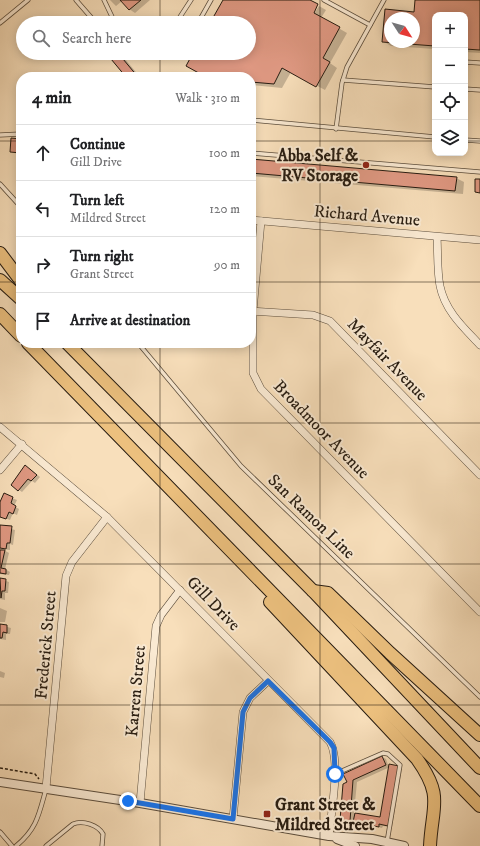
<!DOCTYPE html>
<meta charset="utf-8">
<style>
:root{--surface:#fff;--page:#f2f2f2;--text:#202124;--muted:#757577;--line:#e0e0e0}
body{margin:0;font-family:"IM FELL DW Pica",serif;background:var(--page);color:var(--text)}
.controls{position:absolute;right:12px;top:12px;display:grid;overflow:hidden;border-radius:8px;box-shadow:0 2px 10px #0003}
.controls button{width:36px;height:36px;display:grid;place-items:center;padding:0;border:0;border-bottom:1px solid var(--line);background:var(--surface);color:var(--text);font:20px sans-serif}
.compass{position:absolute;left:384px;top:12px;width:36px;height:36px;border-radius:50%;background:var(--surface);box-shadow:0 2px 10px #0003;rotate:126deg}
.stop{position:absolute;width:12px;height:12px;margin:-9px;border:3px solid #1a73e8;border-radius:50%;background:#fff}
.stop.end{background:#1a73e8;border-color:#fff;box-shadow:0 1px 4px #0008}
.list{margin:0;padding:0;list-style:none}
h2{display:flex;justify-content:space-between;align-items:center;height:52px;margin:0;padding:0 16px;font-size:17px}
h2 small{font-size:13px;font-weight:400;color:var(--muted)}
.list li{display:grid;grid-template-columns:26px 1fr auto;gap:12px;align-items:center;box-sizing:border-box;height:56px;padding:0 16px;border-top:1px solid var(--line)}
.list b{display:block;font-size:15px;white-space:nowrap}
.list p{margin:0;font-size:13px;white-space:nowrap;color:var(--muted)}
.list em{font-size:13px;font-style:normal;color:var(--muted)}
.icon{flex:none;width:22px;height:22px;fill:none;stroke:currentColor;stroke-width:2;stroke-linecap:round;stroke-linejoin:round}
.map{position:relative;flex:none;width:480px;height:846px;overflow:hidden}
.search{position:absolute;background:var(--surface);box-shadow:0 2px 10px #0003;left:16px;top:16px;width:240px;height:44px;display:flex;align-items:center;gap:10px;box-sizing:border-box;padding:0 14px;border-radius:22px;color:var(--muted);font-size:15px}
.panel{position:absolute;background:var(--surface);box-shadow:0 2px 10px #0003;left:16px;top:72px;width:240px;height:276px;border-radius:16px}
.map>svg:first-child{display:block}
</style>
<div class="map">
<svg width="480" height="846" viewBox="0 0 480 846">
<rect width="100%" height="100%" fill="#f8dfbb"/>
<filter id="stains"><feTurbulence type="fractalNoise" baseFrequency=".005" numOctaves="4"/><feColorMatrix values="0 0 0 0 .2 0 0 0 0 .09 0 0 0 0 .02 0 0 0 .5 -.17"/></filter>
<radialGradient id="worn" r=".72"><stop offset=".6" stop-color="#630" stop-opacity="0"/><stop offset="1" stop-color="#630" stop-opacity=".3"/></radialGradient>
<g fill="#0003" fill-rule="evenodd">
<path d="M110,0H150L135,13L129,9L122,1L116,6Z"/>
<path d="M224,0H308L312,17L319,6L326,10L321,18L347,33L330,63L337,68L325,90L291,72L282,88L251,85V77H208L194,53H249V23H211Z"/>
<path d="M416,0H480V53L465,52V15H435V49L391,46L383,41L386,10L415,13ZM390,18H414V42H390Z"/>
<path d="M107,53H120L140,77H128Z"/>
<path d="M21,140V156L11,151Z"/>
<path d="M251,160L456,178L464,182L463,194L251,176Z"/>
<path d="M29,468L40,477L35,483L32,481L22,492L12,485Z"/>
<path d="M4,495L17,500L14,506L19,509L17,515L13,513L10,520L0,516V502Z"/>
<path d="M0,526L15,530L13,545L10,544V550L2,549L9,553L5,569L10,572L9,575L0,574Z"/>
<path d="M0,579L9,582L8,593H5V600L0,599Z"/>
<path d="M0,608L7,611L5,622H0Z"/>
<path d="M0,625L11,628L10,634H6V640L0,639Z"/>
<path d="M0,671L5,673L4,678L0,677Z"/>
<path d="M382,757L386,759L388,765L402,769L392,827L383,826L382,828L341,819L348,782ZM390,767L381,818L354,813L357,782Z"/>
</g>
<g fill="#e09983" stroke="#271c11" fill-rule="evenodd">
<path d="M120,0H141L129,10Z"/>
<path d="M223,0H310L318,4L314,13L340,27L323,58L330,62L316,87L282,68L274,84L251,82V77H206L186,66L193,53H249V23H210Z"/>
<path d="M415,0H480V50L465,49V15H435V46L382,42L385,9L414,12ZM390,18H414V42H390Z"/>
<path d="M106,53H118L138,77H126Z"/>
<path d="M11,138L21,139V153L10,152Z"/>
<path d="M251,159L457,177L455,191L251,173Z"/>
<path d="M475,179H480V193L475,192Z"/>
<path d="M25,465L37,475L31,481L28,479L18,491L11,485Z"/>
<path d="M4,493L13,497L11,503L16,506L13,514L9,512L6,519L0,517V502Z"/>
<path d="M0,525L12,526L10,543H7L6,549L0,548Z"/>
<path d="M0,550H5L1,568L6,569V574L0,573Z"/>
<path d="M0,578L6,579L5,591H2L1,598Z"/>
<path d="M0,624L7,625V633L3,632L2,638H0Z"/>
<path d="M382,756L386,765L353,780L350,821L340,820L343,784L347,782L343,774Z"/>
<path d="M389,764L399,766L388,826L379,824V827L353,822L355,813L380,817Z"/>
</g>
<g fill="none" stroke-linecap="round" stroke-linejoin="round">
<g stroke="#5b4d3c" stroke-width="5">
<g id="service">
<path d="M76,0L96,23"/>
<path d="M104,0L115,23"/>
<path d="M324,0L370,25"/>
<path d="M0,23L28,0"/>
<path d="M176,23L191,0"/>
<path d="M198,23L211,0"/>
<path d="M134,53L142,56L151,53"/>
<path d="M179,55L180,53"/>
<path d="M465,62L480,63"/>
<path d="M343,80L435,87"/>
<path d="M465,89L480,90"/>
<path d="M251,120L435,137"/>
<path d="M336,129L342,83L347,67L384,0"/>
<path d="M0,135L21,134"/>
<path d="M465,140L480,141"/>
<path d="M251,153L480,172"/>
<path d="M0,184L21,207"/>
<path d="M138,343L241,466L480,697"/>
<path d="M335,774L383,753L388,754L400,765L387,842"/>
<path d="M0,832L12,846"/>
<path d="M16,846C37,829 39,814 46,789"/>
<path d="M46,846L73,824C83,820 98,825 103,834L102,846"/>
</g>
</g>
<g stroke="#5b4d3c" stroke-width="8">
<g id="minor">
<path d="M251,220L480,240"/>
<path d="M261,221L253,311V373L261,389L480,612"/>
<path d="M437,237C438,253 437,271 440,286C445,311 464,328 480,345"/>
<path d="M251,311L313,315L330,321L480,475"/>
<path d="M0,427L107,517L330,742C341,761 331,813 329,836"/>
<path d="M0,470L22,444"/>
<path d="M46,788L66,576L72,562L107,517"/>
<path d="M140,803L156,626L161,615L180,590"/>
<path d="M233,819L243,712L250,698L268,681"/>
</g>
</g>
<g stroke="#5b4d3c" stroke-width="10">
<g id="tertiary">
<path d="M0,782L140,803L329,836L372,839L404,846"/>
<path d="M337,839L355,846"/>
</g>
</g>
<g stroke="#271c11" stroke-width="14">
<g id="motorway">
<path d="M0,253L21,281"/>
<path d="M0,280L21,299"/>
<path d="M0,314L21,336"/>
<path d="M28,343L480,806"/>
<path d="M67,343L313,591L480,768"/>
<path d="M313,591L328,593L390,653L480,735"/>
<path d="M270,602L417,759C444,797 432,805 430,846"/>
</g>
</g>
<path stroke="#271c11" stroke-width="1.5" stroke-dasharray="3 2" stroke-linecap="butt" d="M0,768L35,774L39,779"/>
<use href="#service" stroke="#faead3" stroke-width="3.5"/>
<use href="#minor" stroke="#faead3" stroke-width="7"/>
<use href="#tertiary" stroke="#faead3" stroke-width="8"/>
<use href="#motorway" stroke="#ecc07e" stroke-width="12"/>
</g>
<g fill="none" stroke-linecap="round" stroke-linejoin="round">
<path stroke="#1a73e8" stroke-width="5" d="M128,801L233,819L243,712L250,698L268,681L330,742L334,748L335,774"/>
</g>
<path fill="none" stroke="#271c11" stroke-width="1" stroke-opacity="0.55" d="M160,0V23M320,0V846M160,53V77M0,141H21M251,141H435M465,141H480M0,282H21M251,282H480M160,343V846M0,423H480M0,564H480M0,705H480"/>
<g fill="#8f2418" stroke="#faead3" stroke-width="1.5">
<circle cx="366" cy="165" r="4"/>
<rect x="263" y="810" width="8" height="8" rx="2"/>
</g>
<g text-anchor="middle" stroke-width="4" stroke-linejoin="round" paint-order="stroke">
<g font-size="17" font-weight="bold" fill="#271c11" stroke="#faead3" text-anchor="end">
<text x="358" y="161">Abba Self &amp;<tspan x="358" dy="20">RV Storage</tspan></text>
<text x="275" y="810" text-anchor="start">Grant Street &amp;<tspan x="275" dy="20">Mildred Street</tspan></text>
</g>
<g font-size="17" fill="#271c11" stroke="#faead3">
<text transform="translate(367 215) rotate(5)" y="6">Richard Avenue</text>
<text transform="translate(388 359) rotate(46)" y="6">Mayfair Avenue</text>
<text transform="translate(322 429) rotate(46)" y="6">Broadmoor Avenue</text>
<text transform="translate(312 516) rotate(44)" y="6">San Ramon Line</text>
<text transform="translate(214 603) rotate(46)" y="6">Gill Drive</text>
<text transform="translate(45 645) rotate(-85)" y="6">Frederick Street</text>
<text transform="translate(135 691) rotate(-85)" y="6">Karren Street</text>
</g>
</g>
<rect width="100%" height="100%" filter="url(#stains)"/>
<rect width="100%" height="100%" fill="url(#worn)"/>
</svg>
<div class="controls">
<button>+</button>
<button>−</button>
<button><svg class="icon" aria-label="locate" viewBox="0 0 24 24"><circle cx="12" cy="12" r="6"/><path d="M12 2v4M12 18v4M2 12h4M18 12h4"/></svg></button>
<button><svg class="icon" aria-label="layers" viewBox="0 0 24 24"><path d="M12 4l9 5-9 5-9-5zM3 14l9 5 9-5"/></svg></button>
</div>
<svg class="compass" viewBox="-18 -18 36 36"><path d="M0-13l5 13h-10z" fill="#e53935"/><path d="M0 13l5-13h-10z" fill="#757577"/></svg>
<div class="stop" style="left:335px;top:774px"></div>
<div class="stop end" style="left:128px;top:801px"></div>
<div class="search"><svg class="icon" aria-label="search" viewBox="0 0 24 24"><circle cx="10" cy="10" r="6"/><path d="M15 15l6 6"/></svg>Search here</div>
<section class="panel">
<h2>4 min<small>Walk · 310 m</small></h2>
<ul class="list">
<li><svg class="icon" aria-label="ahead" viewBox="0 0 24 24"><path d="M12 20V5M6 11l6-6 6 6"/></svg><div><b>Continue</b><p>Gill Drive</p></div><em>100 m</em></li>
<li><svg class="icon" aria-label="left" viewBox="0 0 24 24"><path d="M17 20v-9H6M10 6l-5 5 5 5"/></svg><div><b>Turn left</b><p>Mildred Street</p></div><em>120 m</em></li>
<li><svg class="icon" aria-label="right" viewBox="0 0 24 24"><path d="M7 20v-9h11M14 6l5 5-5 5"/></svg><div><b>Turn right</b><p>Grant Street</p></div><em>90 m</em></li>
<li><svg class="icon" aria-label="arrive" viewBox="0 0 24 24"><path d="M6 21V4h12l-3 4 3 4H6"/></svg><div><b>Arrive at destination</b></div></li>
</ul>
</section>
</div>
